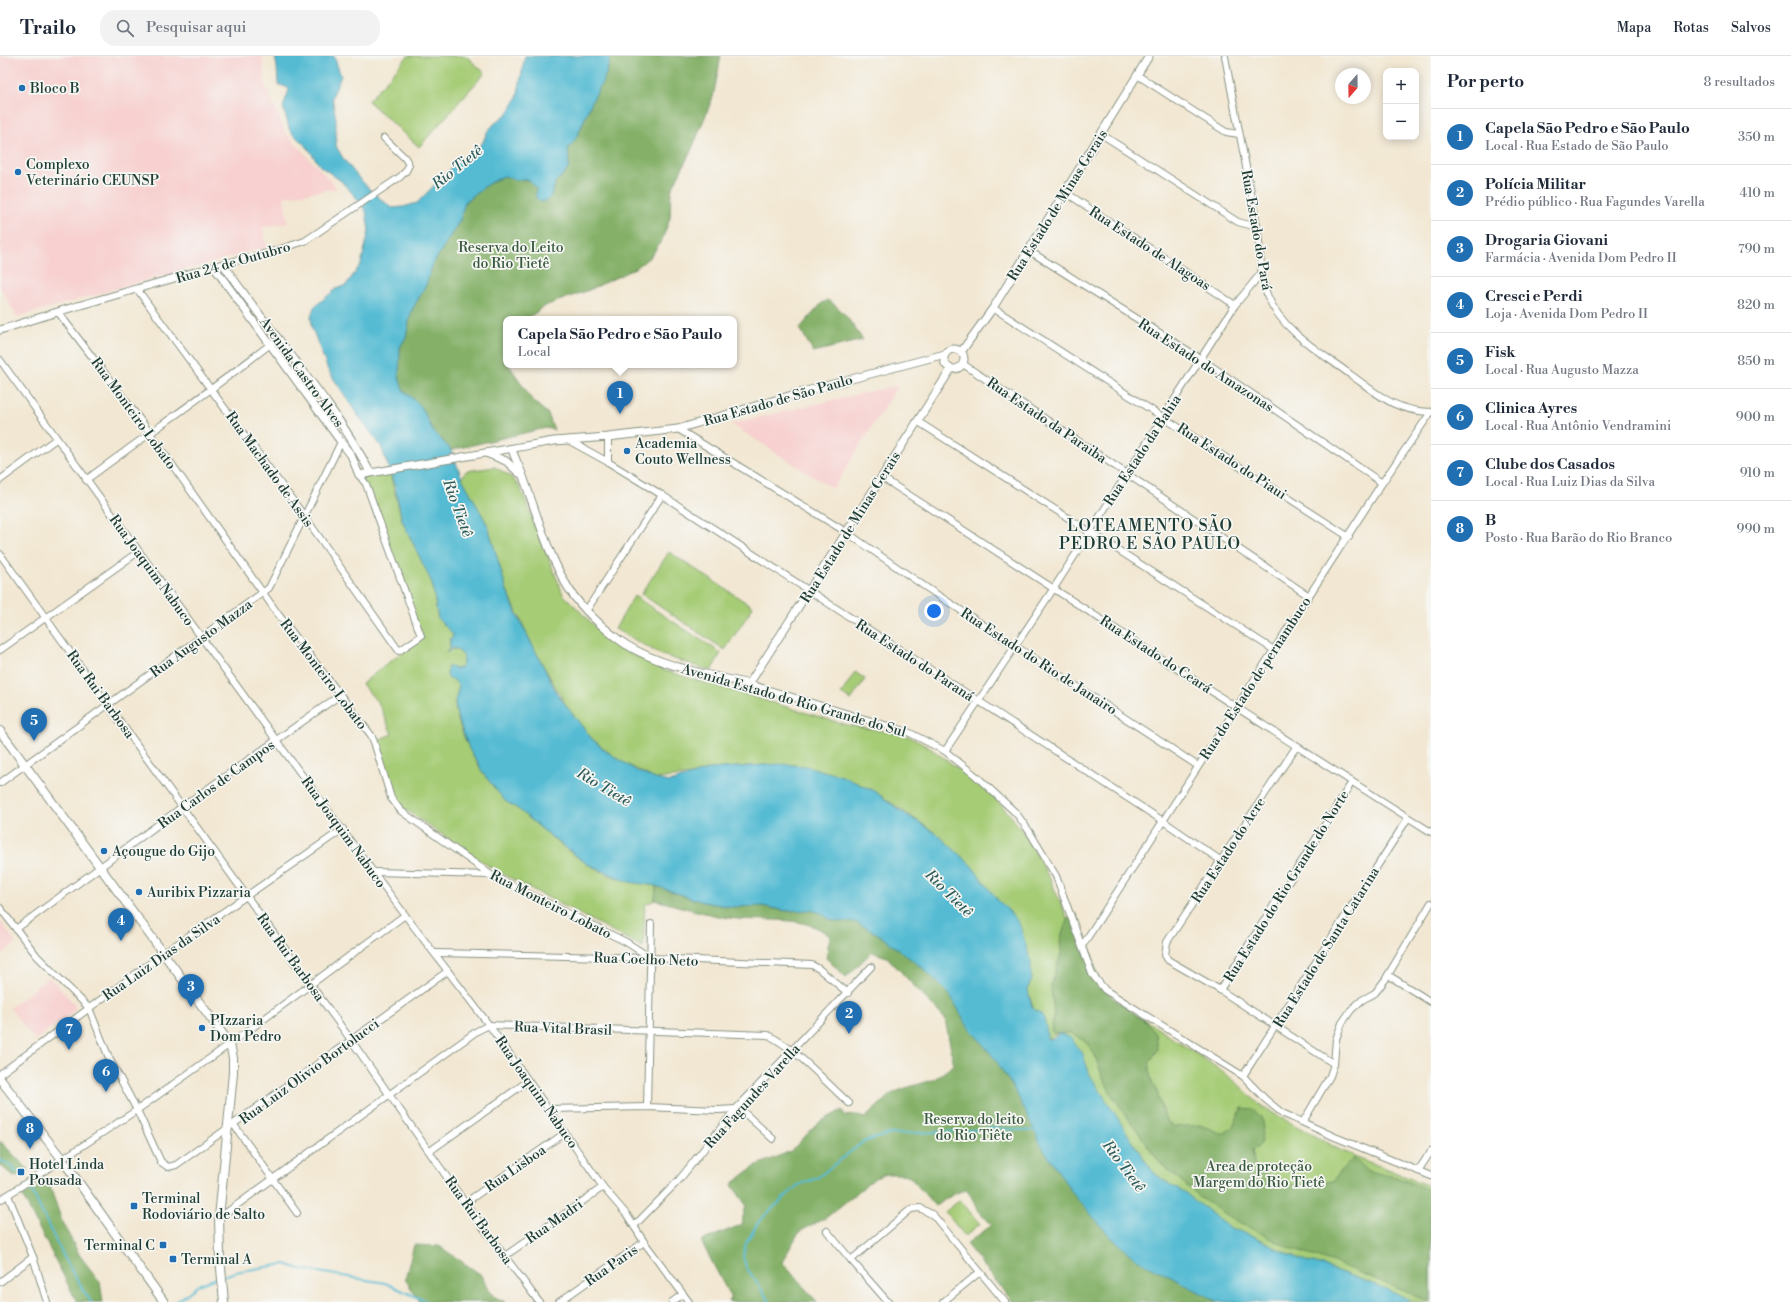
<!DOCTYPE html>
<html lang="pt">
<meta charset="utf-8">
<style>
:root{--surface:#fff;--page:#f2f2f3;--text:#1f2937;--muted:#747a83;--line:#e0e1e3;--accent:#1f6fb2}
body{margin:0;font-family:"Libre Bodoni",serif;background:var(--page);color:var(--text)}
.controls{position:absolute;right:12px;top:12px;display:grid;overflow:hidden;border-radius:8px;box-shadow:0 2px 10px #0003}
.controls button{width:36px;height:36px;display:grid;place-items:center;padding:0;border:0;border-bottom:1px solid var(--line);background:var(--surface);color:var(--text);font:20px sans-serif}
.compass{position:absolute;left:1335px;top:12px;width:36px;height:36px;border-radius:50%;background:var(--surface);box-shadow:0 2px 10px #0003;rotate:200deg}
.you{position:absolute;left:934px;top:555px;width:14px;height:14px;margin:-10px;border:3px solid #fff;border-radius:50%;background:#1a73e8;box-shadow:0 0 0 6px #1a73e833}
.badge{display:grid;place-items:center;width:26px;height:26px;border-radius:50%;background:var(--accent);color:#fff;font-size:13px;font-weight:700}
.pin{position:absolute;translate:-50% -33px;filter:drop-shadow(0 1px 2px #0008)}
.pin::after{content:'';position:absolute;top:21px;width:14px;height:12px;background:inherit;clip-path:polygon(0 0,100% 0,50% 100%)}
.popup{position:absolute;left:503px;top:260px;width:234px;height:52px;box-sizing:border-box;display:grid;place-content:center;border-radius:8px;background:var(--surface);filter:drop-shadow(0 1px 3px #0005);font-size:13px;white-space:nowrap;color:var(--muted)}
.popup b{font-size:15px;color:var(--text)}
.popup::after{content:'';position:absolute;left:50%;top:100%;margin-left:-8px;border:8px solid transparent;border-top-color:var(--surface)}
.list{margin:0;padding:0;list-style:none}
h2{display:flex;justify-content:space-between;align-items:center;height:52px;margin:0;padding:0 16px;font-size:17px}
h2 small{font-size:13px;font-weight:400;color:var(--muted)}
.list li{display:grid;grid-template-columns:26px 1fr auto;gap:12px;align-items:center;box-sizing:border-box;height:56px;padding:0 16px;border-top:1px solid var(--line)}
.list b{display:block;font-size:15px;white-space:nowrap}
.list p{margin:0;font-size:13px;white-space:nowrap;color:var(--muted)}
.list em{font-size:13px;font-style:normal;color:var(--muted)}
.icon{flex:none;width:22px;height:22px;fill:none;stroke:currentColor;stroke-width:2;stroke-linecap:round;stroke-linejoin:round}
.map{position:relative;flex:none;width:1431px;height:1246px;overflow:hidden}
header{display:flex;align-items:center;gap:24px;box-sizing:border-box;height:56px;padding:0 20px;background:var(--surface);border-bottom:1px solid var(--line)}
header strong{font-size:19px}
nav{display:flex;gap:22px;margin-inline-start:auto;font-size:14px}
.search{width:280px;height:36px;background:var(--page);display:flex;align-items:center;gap:10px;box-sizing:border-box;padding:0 14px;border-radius:16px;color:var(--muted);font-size:15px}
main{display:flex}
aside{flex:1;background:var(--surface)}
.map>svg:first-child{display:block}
</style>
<header>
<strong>Trailo</strong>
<div class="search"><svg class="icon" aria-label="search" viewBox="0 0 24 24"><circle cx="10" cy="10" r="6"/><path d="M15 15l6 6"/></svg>Pesquisar aqui</div>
<nav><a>Mapa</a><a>Rotas</a><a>Salvos</a></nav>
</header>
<main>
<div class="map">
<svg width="1431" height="1246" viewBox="0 0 1431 1246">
<rect width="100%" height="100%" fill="#f6f6f2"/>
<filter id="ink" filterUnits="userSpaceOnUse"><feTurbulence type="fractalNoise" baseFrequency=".025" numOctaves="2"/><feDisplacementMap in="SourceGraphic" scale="8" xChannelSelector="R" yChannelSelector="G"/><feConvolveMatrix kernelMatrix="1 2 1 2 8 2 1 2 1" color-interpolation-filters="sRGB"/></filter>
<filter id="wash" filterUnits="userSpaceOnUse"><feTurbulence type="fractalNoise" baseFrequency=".012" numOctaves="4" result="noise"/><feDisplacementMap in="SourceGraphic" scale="16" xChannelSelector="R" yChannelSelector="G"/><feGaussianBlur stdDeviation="0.9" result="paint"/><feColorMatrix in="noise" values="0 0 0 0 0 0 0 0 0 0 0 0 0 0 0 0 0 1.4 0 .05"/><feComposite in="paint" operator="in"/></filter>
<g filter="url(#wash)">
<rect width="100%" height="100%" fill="#f2e7d2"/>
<g fill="#f7d0cf">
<path d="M0,0H262L266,31L285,76L337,132L284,141L288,167L263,171L267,191L17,261L0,231Z"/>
<path d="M898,329L833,433L731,368Z"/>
<path d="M0,865L16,887L0,900Z"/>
<path d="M49,921L75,949V954L35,984L10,952Z"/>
</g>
<g fill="#a6cc76" stroke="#628455">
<path d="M408,0H466L485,17L419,91L368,45Z"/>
<path d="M495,411L510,420L520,431L563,538L610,586L620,592L666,615L847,669L906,679L930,692L974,724L996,743L1011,760L1024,777L1050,823L1099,934L1209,1006L1236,1026L1262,1051L1340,1094L1431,1131V1246H1410L1386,1233L1323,1210L1299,1203L1244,1177L1230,1172L1154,1117L1059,977L1047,983L1034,954L997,843L937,778L881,740L854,726L796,709H763L710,713L691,719L655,723L617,703L591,682L567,651L535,595L506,532L488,470L462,422L466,415Z"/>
<path d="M389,414L402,464L432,527L438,563L452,577L453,581L450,583V592L446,595C457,594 453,590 464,600L462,611L456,613L454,624L459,630C458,636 455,642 455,648C457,677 484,723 505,744C509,748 515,751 520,754C549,779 578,807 614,821C628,826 642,827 656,830L655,844L645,849L643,891L493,813L403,752L393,740L378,684L392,678L379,648L362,628L385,609L423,582L360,419Z"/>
<path d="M669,496L753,551L725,594L641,538Z"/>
<path d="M634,540L721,597L711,615L662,599L615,573Z"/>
<path d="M855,616L865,623L851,644L841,638Z"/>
<path d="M960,1144L980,1168L965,1180L945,1156Z"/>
</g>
<g fill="#84b067" stroke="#52764e">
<path d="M610,0H721L713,41L692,93L671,135L670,162L662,184L651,200L637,211L617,221L589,234L547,249L526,263H506V299L504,302L506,309H509L533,345L548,358L554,374L546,372L451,394L433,375L421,350L403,334L399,321L400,291L406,281L411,256L426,229L433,208L460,164L465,146L488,128L504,120L517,124H529L536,132L537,139L551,140L556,125L565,117L569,111L568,90L571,89C581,76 583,67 589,52C597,33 608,22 610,0Z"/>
<path d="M827,244C843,252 853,270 863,284L813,296L800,272L822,247Z"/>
<path d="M656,830L703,846L732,851L762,850L787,855L866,849L1246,1246H1013L966,1188L992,1169L979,1155L967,1133L954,1138L935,1150L910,1121L901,1118H886L875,1122L827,1161L799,1176L782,1206L817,1246H729L731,1242L701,1185L741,1169L746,1149L732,1129L733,1127L755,1110L791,1095L818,1067L842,1054L845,1060L854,1059L865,1062L891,1038L902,1033L933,1024L954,1009L945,963L887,901L872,896L846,921L826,902L830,880C802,857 762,867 729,862C704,858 679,850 655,844Z"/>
<path d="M1077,858V862L1090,893L1099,925L1112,941L1147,967L1156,978L1158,993L1150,1006L1149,1014L1153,1028L1156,1032L1162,1053L1166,1064L1174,1071L1200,1069L1223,1078L1232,1072L1242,1052L1253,1053L1261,1061L1263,1072L1260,1088L1252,1095L1255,1111L1265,1118L1296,1130L1334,1125L1340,1115L1354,1102L1368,1115L1396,1121L1431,1135V1246L1338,1208L1291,1193L1235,1164L1205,1145L1160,1107L1112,1039L1102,1020L1094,997L1086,986L1071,977H1053L1051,973L1054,962L1051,930L1061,897L1060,885L1067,863Z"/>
<path d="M0,1085C10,1094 18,1105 28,1113L23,1119L14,1121L0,1109Z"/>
<path d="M48,1125L63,1168L80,1200L100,1226L103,1246H77L22,1139Z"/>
<path d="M414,1189L439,1190L480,1218L493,1240L505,1246H420L405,1223Z"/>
</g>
<path fill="#55bbd3" stroke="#3a7c84" d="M275,0H334L341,20L332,41L336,63V90L343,102L358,121L372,136L392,152L403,151L417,147L457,106L466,104L483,86L487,76L495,67L508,57L517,42L525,0H610C608,22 597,33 589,52C582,67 581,75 571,90L568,91L569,111L565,117L556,125L551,140L546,145L541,146L536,142V132L529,124H517L504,120L488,128L465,146L460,164L433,208L426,229L411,256L406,281L400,291L399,321L403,334L421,350L433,375L451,394L462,422L488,470L506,532L517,559L558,639L591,682L606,695L637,715L655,723L670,726L710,713L779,708L805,710L842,720L876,736L899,754L937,778L971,809L997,843L1009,855L1019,867L1031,906V923L1028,934L1032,951C1034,954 1037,955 1040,957C1046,962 1047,975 1047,983L1054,982L1059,977L1071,982L1076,990L1082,996L1090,1019L1136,1091L1154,1117L1173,1131L1185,1137L1230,1172L1244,1177L1299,1203L1323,1210L1386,1233L1411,1246H1218L1133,1201L1109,1179L1073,1138L1041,1089L1017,1038L995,1003L967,969L950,939L924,913L878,878L855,866L835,865L829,863L821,857L811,854L787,855L762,850L732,851L703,846L656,830L629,826L587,808L548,778L518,753L505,745L482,716L478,706L470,695L457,660L455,646L459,630L454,624L449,623L447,619L448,610L456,613L462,611L464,600L457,593L452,592L446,597L450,592V583L453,581L452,577L438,563L432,527L402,464L395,431L381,390L357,358L328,314L312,272L311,261L314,251L336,233L346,229L354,218L361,208L369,175L366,155L361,147L341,125L320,110L308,92L290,75L283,51L289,34L288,32L278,28L277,11Z"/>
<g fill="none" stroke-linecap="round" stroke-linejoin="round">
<g stroke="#55bbd3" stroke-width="2">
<path d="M0,1104L11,1110L16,1116"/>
<path d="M30,1131C50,1172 65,1208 91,1246"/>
<path d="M224,1220L235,1216L285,1208L300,1213L385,1227L428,1246"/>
<path d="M176,1246L200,1228L220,1221"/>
<path d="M770,1246L746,1211L743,1200L746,1187L759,1165L798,1129L817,1122L863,1086L890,1078L962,1075L995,1072L1036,1075"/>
</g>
</g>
</g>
<g filter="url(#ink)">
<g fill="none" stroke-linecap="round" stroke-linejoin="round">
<g stroke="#889283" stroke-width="8">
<g id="minor">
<path d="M1225,0C1235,57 1247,113 1257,169C1261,192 1259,219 1268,241C1283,276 1322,297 1351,319C1379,339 1395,355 1431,356"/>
<path d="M1137,19L1226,76L1239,78"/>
<path d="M1101,78L1238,166L1257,171"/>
<path d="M1065,136L1235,249"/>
<path d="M1028,194L1201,303L1382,427"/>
<path d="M223,208L268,197L305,185L400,121L406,115L409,109L405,102L384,82"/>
<path d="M137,233L310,468L399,595L421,580L366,428L359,419"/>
<path d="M993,252L1349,481"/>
<path d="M58,256L144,369L278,558L371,679L374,686L391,742L401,755L491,819L626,886L651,902"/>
<path d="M0,304L276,684L405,859L489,969L603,1131L627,1159L644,1186L689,1246"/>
<path d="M963,308L1309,540"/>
<path d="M917,365L1274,594"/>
<path d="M678,373L846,476L927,532L1198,710"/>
<path d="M608,381V406"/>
<path d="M568,384L608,406L662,439L1163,765L1220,804"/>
<path d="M881,421C1065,539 1247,660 1431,776"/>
<path d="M0,424L56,383"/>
<path d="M86,424C150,376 216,332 278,282"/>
<path d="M0,498L108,649L351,984L465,1147L539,1246"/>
<path d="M586,555L662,439"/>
<path d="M0,594L138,496"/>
<path d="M749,628L908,676L945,695L976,720L1016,757L1029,775L1056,820L1092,918L1105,934L1243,1020L1265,1043L1282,1057L1335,1081L1431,1120"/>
<path d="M1296,691L1167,886L1165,899L1168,904L1220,934L1334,1008"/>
<path d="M945,695L1054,532L1235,249L1262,216"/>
<path d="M0,727L269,532L341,386"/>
<path d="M374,816L490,819"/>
<path d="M0,852L37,900L89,952L109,1002L137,1054L161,1106L168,1111L176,1109L448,915"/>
<path d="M16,873L182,751L340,639"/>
<path d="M1082,890L1382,427L1431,356"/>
<path d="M435,897L651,902L812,909L819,913L848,937"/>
<path d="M1388,919L1431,946"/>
<path d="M1220,934L1352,726"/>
<path d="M0,1018L164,897L343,773"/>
<path d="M1243,1020L1408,762"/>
<path d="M647,1051L651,868"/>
<path d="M738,1051L773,1083"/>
<path d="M549,1053L647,1051L718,1054L736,1053"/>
<path d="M1303,1066L1330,1020L1334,1008L1336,983L1342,967L1351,954L1362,944L1375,937L1385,924L1431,847"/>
<path d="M234,1069L297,1157"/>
<path d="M430,1095L528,1025"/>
<path d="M1418,1115L1431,1095"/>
<path d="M8,1139L33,1201L47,1246"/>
<path d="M0,1144L137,1054L230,988L405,859"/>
<path d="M465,1147L565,1077"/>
<path d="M219,1162L477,975L489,969L768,979C798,994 824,1025 849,1047"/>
<path d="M634,1170L679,1124L736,1053L871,911"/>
<path d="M827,1175L851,1204"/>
<path d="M505,1200L603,1131"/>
<path d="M0,1226L33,1201"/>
<path d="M559,1246L644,1186"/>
<path d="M672,1246L683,1238"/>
<path d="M888,1246L851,1204L911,1153L920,1152L933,1159L1005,1246"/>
<path d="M943,1246L980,1216"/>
</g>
</g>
<g stroke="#889283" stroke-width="9">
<g id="tertiary">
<path d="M214,211L341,386L351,399L359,419L554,385L608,381L678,373L799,337L945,298"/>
<path d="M0,274L67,253L223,208C270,278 331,341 370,416"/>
<circle cx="954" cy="303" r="10"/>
<path d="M961,296L993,252L1149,0"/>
<path d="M512,393C515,404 521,413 524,423C537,459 549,501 569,533C580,551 607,576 625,588C662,611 707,618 749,628L951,313"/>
<path d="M486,397L506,405L519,417"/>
</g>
</g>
<g stroke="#889283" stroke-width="10">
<g id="secondary">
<path d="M0,675L230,988L233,1002V1017L219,1162L220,1201L224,1246"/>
<path d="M0,1023L62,1103L164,1246"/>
</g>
</g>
<use href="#minor" stroke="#fff" stroke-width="6"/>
<use href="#tertiary" stroke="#fff" stroke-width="7"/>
<use href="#secondary" stroke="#fff" stroke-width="8"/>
</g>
</g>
<g fill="#1f6fb2" stroke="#f6f6f2" stroke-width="1.5">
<circle cx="22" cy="32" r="4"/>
<circle cx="18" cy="116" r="4"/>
<circle cx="627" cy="395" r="4"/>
<circle cx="104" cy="795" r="4"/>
<circle cx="139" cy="836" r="4"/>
<circle cx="202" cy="972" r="4"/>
<rect x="17" y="1112" width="8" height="8" rx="2"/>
<rect x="130" y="1146" width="8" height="8" rx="2"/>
<rect x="159" y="1185" width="8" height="8" rx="2"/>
<rect x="169" y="1199" width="8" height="8" rx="2"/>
</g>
<g text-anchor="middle" stroke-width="3.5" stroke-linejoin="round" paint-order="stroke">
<g font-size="14" fill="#1f3d34" stroke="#f6f6f2" text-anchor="start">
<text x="30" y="37">Bloco B</text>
<text x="26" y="113">Complexo<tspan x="26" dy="16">Veterinário CEUNSP</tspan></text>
<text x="635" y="392">Academia<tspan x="635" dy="16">Couto Wellness</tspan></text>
<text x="112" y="800">Açougue do Gijo</text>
<text x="147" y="841">Auribix Pizzaria</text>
<text x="210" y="969">PIzzaria<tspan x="210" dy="16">Dom Pedro</tspan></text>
<text x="29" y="1113">Hotel Linda<tspan x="29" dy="16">Pousada</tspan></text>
<text x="142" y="1147">Terminal<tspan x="142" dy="16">Rodoviário de Salto</tspan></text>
<text x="155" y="1194" text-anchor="end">Terminal C</text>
<text x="181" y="1208">Terminal A</text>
</g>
<g font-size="14" fill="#1f3d34" stroke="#f6f6f2">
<text transform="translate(1057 149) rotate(-58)" y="5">Rua Estado de Minas Gerais</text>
<text transform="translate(1257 174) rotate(80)" y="5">Rua Estado do Pará</text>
<text transform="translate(1150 192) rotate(33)" y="5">Rua Estado de Alagoas</text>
<text transform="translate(233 206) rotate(-16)" y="5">Rua 24 de Outubro</text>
<text transform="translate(1206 309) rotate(33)" y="5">Rua Estado do Amazonas</text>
<text transform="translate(302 316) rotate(54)" y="5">Avenida Castro Alves</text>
<text transform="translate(778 344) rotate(-16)" y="5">Rua Estado de São Paulo</text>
<text transform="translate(134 357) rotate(54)" y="5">Rua Monteiro Lobato</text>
<text transform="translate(1047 364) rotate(34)" y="5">Rua Estado da Paraiba</text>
<text transform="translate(1142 394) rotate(-57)" y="5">Rua Estado da Bahia</text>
<text transform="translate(1232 405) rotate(33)" y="5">Rua Estado do Piaui</text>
<text transform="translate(270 413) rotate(54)" y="5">Rua Machado de Assis</text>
<text transform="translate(850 471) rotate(-58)" y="5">Rua Estado de Minas Gerais</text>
<text transform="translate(152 514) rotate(54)" y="5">Rua Joaquim Nabuco</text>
<text transform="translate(201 582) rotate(-36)" y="5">Rua Augusto Mazza</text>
<text transform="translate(1156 598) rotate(33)" y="5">Rua Estado do Ceará</text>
<text transform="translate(915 604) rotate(33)" y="5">Rua Estado do Paraná</text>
<text transform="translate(1039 605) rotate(33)" y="5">Rua Estado do Rio de Janairo</text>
<text transform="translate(324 618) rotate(53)" y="5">Rua Monteiro Lobato</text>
<text transform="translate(1255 622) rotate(-57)" y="5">Rua do Estado de pernambuco</text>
<text transform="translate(101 638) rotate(54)" y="5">Rua Rui Barbosa</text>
<text transform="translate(794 644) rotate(16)" y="5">Avenida Estado do Rio Grande do Sul</text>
<text transform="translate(216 728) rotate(-36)" y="5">Rua Carlos de Campos</text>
<text transform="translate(344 776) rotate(54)" y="5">Rua Joaquim Nabuco</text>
<text transform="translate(1228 794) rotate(-57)" y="5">Rua Estado do Acre</text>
<text transform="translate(1286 830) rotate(-58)" y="5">Rua Estado do Rio Grande do Norte</text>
<text transform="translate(551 848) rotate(27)" y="5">Rua Monteiro Lobato</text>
<text transform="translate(1326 891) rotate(-58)" y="5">Rua Estado de Santa Catarina</text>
<text transform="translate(161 901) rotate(-35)" y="5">Rua Luiz Dias da Silva</text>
<text transform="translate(291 901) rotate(54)" y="5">Rua Rui Barbosa</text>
<text transform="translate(646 903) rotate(2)" y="5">Rua Coelho Neto</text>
<text transform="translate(563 972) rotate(2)" y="5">Rua Vital Brasil</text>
<text transform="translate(309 1015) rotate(-36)" y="5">Rua Luiz Olivio Bortolucci</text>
<text transform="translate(537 1036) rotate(55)" y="5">Rua Joaquim Nabuco</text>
<text transform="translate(752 1040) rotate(-48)" y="5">Rua Fagundes Varella</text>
<text transform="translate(515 1112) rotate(-35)" y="5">Rua Lisboa</text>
<text transform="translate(479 1164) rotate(54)" y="5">Rua Rui Barbosa</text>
<text transform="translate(554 1165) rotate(-35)" y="5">Rua Madri</text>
<text transform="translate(611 1209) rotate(-35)" y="5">Rua Paris</text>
</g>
<g font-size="14" fill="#3a5a41" stroke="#f6f6f2">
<text x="511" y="196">Reserva do Leito<tspan x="511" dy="16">do Rio Tietê</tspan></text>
<text x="974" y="1068">Reserva do leito<tspan x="974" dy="16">do Rio Tiête</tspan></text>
<text x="1259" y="1115">Area de proteção<tspan x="1259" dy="16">Margem do Rio Tietê</tspan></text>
</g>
<g font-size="15" font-style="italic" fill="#2c5c5c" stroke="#f6f6f2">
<text transform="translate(457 111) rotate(-39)" y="5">Rio Tietê</text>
<text transform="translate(458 452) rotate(70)" y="5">Rio Tietê</text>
<text transform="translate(604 731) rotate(31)" y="5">Rio Tietê</text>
<text transform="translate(949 837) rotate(45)" y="5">Rio Tietê</text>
<text transform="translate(1124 1110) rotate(53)" y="5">Rio Tietê</text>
</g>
<g font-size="16" letter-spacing="1" fill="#1f3d34" stroke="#f6f6f2">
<text x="1150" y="475">LOTEAMENTO SÃO<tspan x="1150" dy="18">PEDRO E SÃO PAULO</tspan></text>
</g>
</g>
</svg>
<div class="controls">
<button>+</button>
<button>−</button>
</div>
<svg class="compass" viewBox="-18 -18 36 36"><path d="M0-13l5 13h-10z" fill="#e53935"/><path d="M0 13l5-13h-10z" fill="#747a83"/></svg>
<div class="you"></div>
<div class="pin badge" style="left:620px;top:358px">1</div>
<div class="popup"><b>Capela São Pedro e São Paulo</b>Local</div>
<div class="pin badge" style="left:849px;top:978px">2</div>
<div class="pin badge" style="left:191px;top:951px">3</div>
<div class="pin badge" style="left:121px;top:885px">4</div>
<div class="pin badge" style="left:34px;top:685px">5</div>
<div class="pin badge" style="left:106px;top:1036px">6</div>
<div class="pin badge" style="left:69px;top:994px">7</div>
<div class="pin badge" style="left:30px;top:1093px">8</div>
</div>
<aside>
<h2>Por perto<small>8 resultados</small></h2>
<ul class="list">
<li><span class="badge">1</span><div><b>Capela São Pedro e São Paulo</b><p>Local · Rua Estado de São Paulo</p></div><em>350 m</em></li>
<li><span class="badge">2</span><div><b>Polícia Militar</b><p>Prédio público · Rua Fagundes Varella</p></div><em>410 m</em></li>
<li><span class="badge">3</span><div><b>Drogaria Giovani</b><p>Farmácia · Avenida Dom Pedro II</p></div><em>790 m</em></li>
<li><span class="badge">4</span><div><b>Cresci e Perdi</b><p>Loja · Avenida Dom Pedro II</p></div><em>820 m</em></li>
<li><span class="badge">5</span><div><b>Fisk</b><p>Local · Rua Augusto Mazza</p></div><em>850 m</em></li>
<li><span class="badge">6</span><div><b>Clinica Ayres</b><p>Local · Rua Antônio Vendramini</p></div><em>900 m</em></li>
<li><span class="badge">7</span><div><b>Clube dos Casados</b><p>Local · Rua Luiz Dias da Silva</p></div><em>910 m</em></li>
<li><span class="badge">8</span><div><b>B</b><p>Posto · Rua Barão do Rio Branco</p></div><em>990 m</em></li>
</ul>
</aside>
</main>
